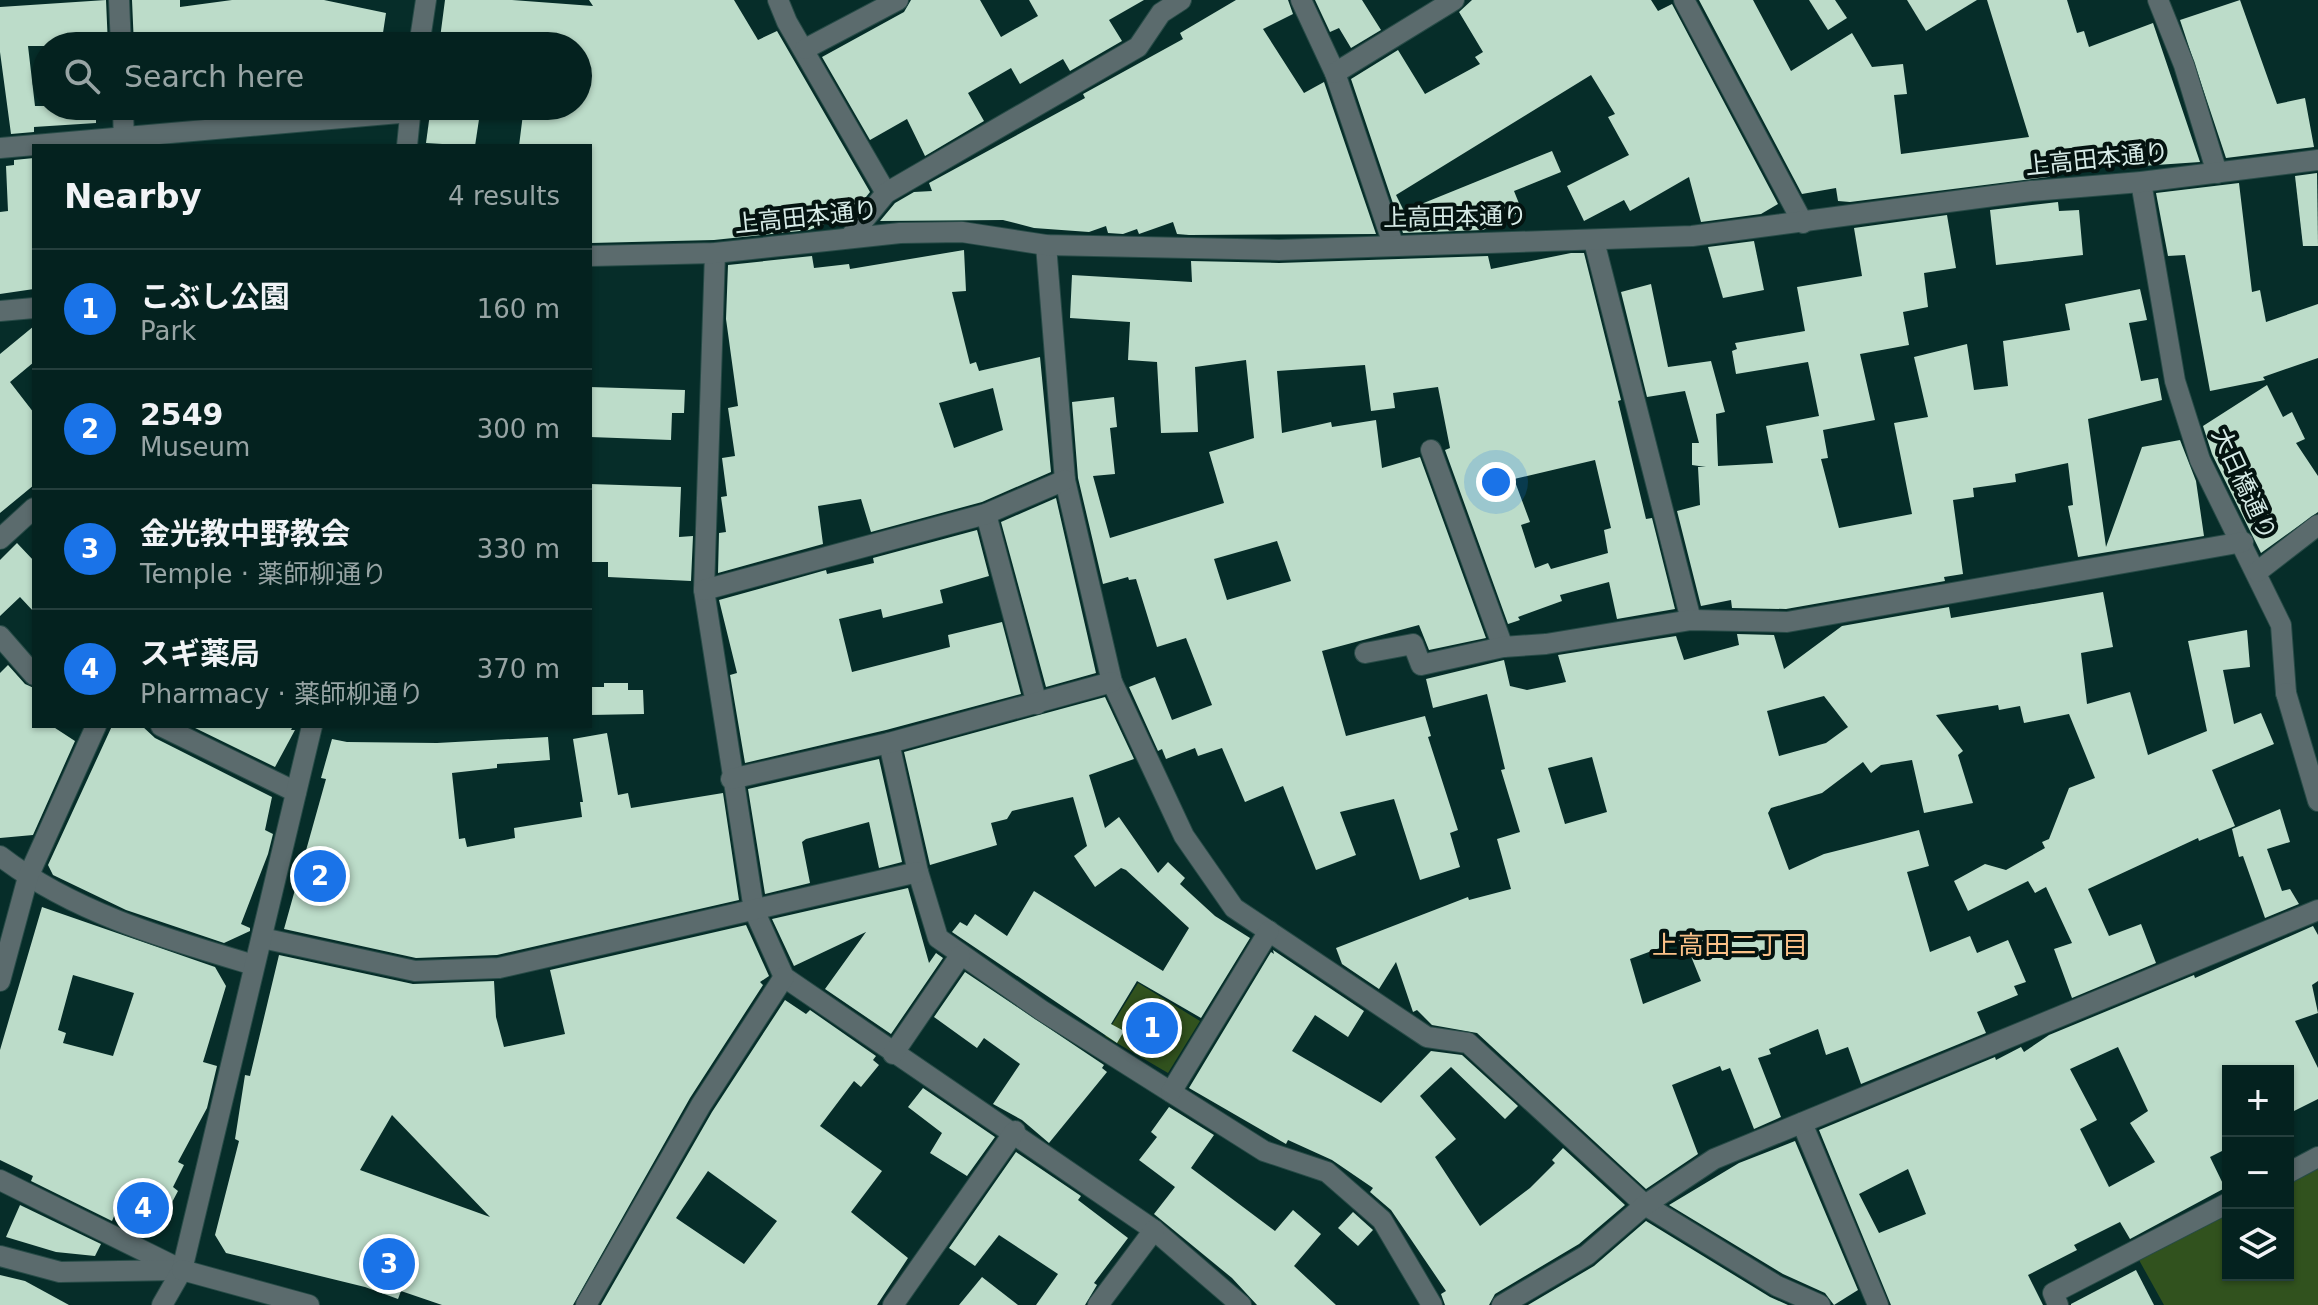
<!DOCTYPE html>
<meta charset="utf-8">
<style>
:root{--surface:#04221f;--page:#0d2a28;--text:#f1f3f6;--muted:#97a4a4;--line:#253f3d;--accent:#1a73e8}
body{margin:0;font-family:"DejaVu Sans","Noto Sans JP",sans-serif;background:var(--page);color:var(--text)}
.controls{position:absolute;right:24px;bottom:24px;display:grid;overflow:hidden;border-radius:0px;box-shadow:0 2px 6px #0004}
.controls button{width:72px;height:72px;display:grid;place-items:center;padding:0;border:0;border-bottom:2px solid var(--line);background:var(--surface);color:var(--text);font:40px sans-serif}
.you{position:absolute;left:1496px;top:482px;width:28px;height:28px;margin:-20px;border:6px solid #fff;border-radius:50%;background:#1a73e8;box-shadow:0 0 0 12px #1a73e833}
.badge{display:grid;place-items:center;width:52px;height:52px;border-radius:50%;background:var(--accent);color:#fff;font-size:26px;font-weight:700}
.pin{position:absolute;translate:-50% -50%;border:4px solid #fff;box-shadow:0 2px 8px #0006}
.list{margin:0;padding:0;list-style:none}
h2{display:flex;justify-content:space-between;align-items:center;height:104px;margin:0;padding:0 32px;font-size:34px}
h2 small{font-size:26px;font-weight:400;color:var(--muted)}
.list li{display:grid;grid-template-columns:52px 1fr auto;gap:24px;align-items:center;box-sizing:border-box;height:120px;padding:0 32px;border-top:2px solid var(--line)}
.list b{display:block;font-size:30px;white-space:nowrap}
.list p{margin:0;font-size:26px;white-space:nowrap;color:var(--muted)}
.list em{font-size:26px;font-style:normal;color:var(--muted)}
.icon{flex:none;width:44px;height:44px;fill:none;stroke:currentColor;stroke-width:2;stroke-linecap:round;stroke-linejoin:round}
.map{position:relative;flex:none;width:2318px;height:1305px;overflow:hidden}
.search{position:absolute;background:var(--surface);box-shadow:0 2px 6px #0004;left:32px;top:32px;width:560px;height:88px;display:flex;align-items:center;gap:20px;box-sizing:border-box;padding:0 28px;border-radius:44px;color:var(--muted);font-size:30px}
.panel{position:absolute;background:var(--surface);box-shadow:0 2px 6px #0004;left:32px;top:144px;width:560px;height:584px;border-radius:0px}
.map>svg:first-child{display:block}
</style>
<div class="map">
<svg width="2318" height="1305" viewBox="0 0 2318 1305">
<rect width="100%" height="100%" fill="#062d29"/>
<g fill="#31521e">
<path d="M1138,983L1200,1021L1168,1073L1105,1036Z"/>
<path d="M2318,1168V1305H2164L2139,1260L2228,1214V1275H2288V1184Z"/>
</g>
<g fill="#bcdcc9" fill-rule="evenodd">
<path d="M106,0L108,46H28L35,106H96V123L34,127V132L11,134L0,52V7Z"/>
<path d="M132,0H180V7L232,0H324L386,13L381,46H134Z"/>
<path d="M445,0H512L593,6L589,0H734L758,40L777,31L870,192L853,213L809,230L714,240L591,243L590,146H519L524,106H578V46H439Z"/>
<path d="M911,0H980L1001,37L1038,16L1029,0H1144L1109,20L1122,41L1070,71L1063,59L1020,84L1011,68L968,93L984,121L925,156L907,119L870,140L822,57L904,12Z"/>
<path d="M1236,0H1288L1293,14L1263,29L1304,93L1324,82L1376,234L1189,235L1177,234L1173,222L1139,234L1137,229L1123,234L1108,233L1106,226L1089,232L1034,228L1003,220L880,221L895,203L914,192L932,191L929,183L1085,98L1083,94L1183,39L1180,33Z"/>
<path d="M1315,0H1362L1381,30L1351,48L1339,28L1330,32Z"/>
<path d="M1472,0H1651L1658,11L1672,4L1778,204L1761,214L1701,222L1689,177L1630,211L1624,200L1584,221L1567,186L1629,155L1608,117L1615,114L1591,75L1396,195L1404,211L1552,151L1561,172L1514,191L1522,211L1483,230L1403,233L1351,79L1398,50L1425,94L1480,64L1475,57L1483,52L1459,12Z"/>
<path d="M1699,0H1753L1791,71L1852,33L1872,67L1903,64L1907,94L1894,95L1901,154L2029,137L1987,0H2067L2077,33L2084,31L2089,47L2153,23L2200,162L2127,167L2125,156L2094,165L2056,170V176L1850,202L1838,201L1836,188L1802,194Z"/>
<path d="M1809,0H1835L1847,18L1828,30Z"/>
<path d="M1907,0H1977L1926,31Z"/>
<path d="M2240,0L2277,104L2305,98L2314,147L2226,158L2180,20Z"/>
<path d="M431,106H481L475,146L426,143Z"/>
<path d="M34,158V289L0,294V212L8,211L6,166L14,165V160Z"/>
<path d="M2317,173L2318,246H2303L2295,176Z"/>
<path d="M2239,183L2252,292L2260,290L2266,322L2318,304V358L2263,377L2265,380L2210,391L2185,255L2168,256L2156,193Z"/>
<path d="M2058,202L2059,211L2079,210L2083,255L1996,265L1990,210Z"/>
<path d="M1947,215L1956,268L1924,273L1928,307L1903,312L1909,345L1860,354L1875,420L1823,430L1828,458L1821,459L1839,528L1912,514L1894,423L1928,417L1914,357L1967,344L1974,390L2008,386L2003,341L2070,330L2065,304L2140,289L2147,320L2129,323L2141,381L2158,378L2162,400L2088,419L2106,547L2142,447L2180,440L2196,481L2204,536L2078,557L2068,506L2073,505L2068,463L2015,474L2016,482L1973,488L1974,497L1953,500L1963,574L1944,577L1945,581L1786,609L1732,608L1731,600L1701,606L1677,511L1700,505L1698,467H1706L1692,465V443H1699L1685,391L1647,397L1621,292L1651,284L1668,367L1711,361L1725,412L1716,414L1718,466L1773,463L1766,426L1819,416L1808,362L1736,374L1732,351L1737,349L1735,343L1805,331L1797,287L1862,276L1854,228Z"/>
<path d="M1754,241L1764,290L1723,298L1708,247Z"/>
<path d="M964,250L966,291L952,292L970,364L976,362L979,371L1040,357L1051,472L982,502L871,532L861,499L818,506L823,544L718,573L719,533L726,532L721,497L727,496L722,458L735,456L728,408L738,406L726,319L728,265L812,256L814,268L849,264L850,269ZM993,388L1003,430L954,448L939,403Z"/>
<path d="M1571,253H1584L1621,400L1618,401L1646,519L1652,518L1675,609L1617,619L1609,582L1560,595L1562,601L1518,617L1520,620L1508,624L1445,450L1450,448L1438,387L1393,393L1395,408L1371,411L1365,365L1277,371L1282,433L1331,422L1332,427L1376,420L1382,468L1420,457L1486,638L1429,650L1419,625L1322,651L1346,736L1425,716L1431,736L1428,737L1458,830L1450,833L1460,867L1420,880L1394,799L1340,812L1356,855L1316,870L1283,786L1245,802L1222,748L1198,756L1195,748L1166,759L1162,749L1158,751L1129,687L1155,677L1172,720L1212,705L1186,638L1157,647L1136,579L1129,580L1128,577L1103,584L1078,478L1072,402L1114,397L1117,427L1110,428L1115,474L1093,476L1110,538L1224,503L1209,452L1254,438L1246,360L1195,367L1198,432L1161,433L1157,362L1128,360L1130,322L1070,318L1072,275L1192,282L1191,261L1279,263L1488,256L1491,269ZM1595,460L1611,528L1604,530L1608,553L1551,569L1548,563L1535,568L1521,525L1530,522L1514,479ZM1277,541L1291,581L1227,600L1214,559Z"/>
<path d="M34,326V362L10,382L34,413V485L0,513V354Z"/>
<path d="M2267,385L2283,417L2292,412L2305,439L2296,443L2318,476V512L2261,553L2212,454L2203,426Z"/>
<path d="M590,387L685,390L684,413H672L671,440L590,437Z"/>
<path d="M590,484L681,487L679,537L693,536L691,581L608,577V562H590Z"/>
<path d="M1056,498L1096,673L1046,687L1001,522Z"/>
<path d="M977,530L989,576L940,590L943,603L883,618L881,609L839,619L852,672L950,647L948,635L1002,622L1021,694L886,730L745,763L730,675L737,673L719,600L826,570L827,574L874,563L873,558Z"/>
<path d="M17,543L34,561V612L20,597L0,616V560Z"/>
<path d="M2103,592L2113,647L2081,653L2087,704L2130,692L2148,755L2207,731L2188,641L2247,630L2250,667L2223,670L2234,724L2261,713L2274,744L2212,770L2235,826L2199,841L2198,838L2088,889L2109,936L2141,924L2156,963L2072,998L2054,949L2072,943L2046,887L2035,893L2028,881L1968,911L1954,881L1985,864L2006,870L2045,848L2042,842L2049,839L2069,788L2095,778L2069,714L2024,723L2020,706L1999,710L1998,705L1936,715L1963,751L1958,755L1973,803L1924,813L1912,760L1881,765L1871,773L1863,762L1822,793L1771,808L1768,813L1789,870L1824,854L1919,830L1929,866L1907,872L1930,952L1970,936L1977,953L2008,940L2026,982L2014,986L2018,995L1977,1012L1986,1033L1861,1084L1848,1047L1826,1055L1818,1029L1769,1049L1771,1054L1758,1058L1781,1117L1754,1129L1730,1068L1722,1071L1720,1066L1672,1085L1698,1154L1646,1189L1477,1033L1432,1025L1417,1010L1413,1012L1396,962L1379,989L1342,964L1336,948L1468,897L1469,900L1511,889L1497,839L1520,832L1501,770L1505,769L1487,694L1433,708L1426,679L1504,660L1510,686L1527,690L1566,682L1558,655L1676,636L1684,660L1739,645L1737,634L1774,635L1784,669L1842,626L1949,607L1951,618ZM1824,696L1848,727L1826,743L1779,756L1767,711ZM1592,757L1607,812L1565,824L1548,768ZM1684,939L1701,981L1643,1004L1630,959Z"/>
<path d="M8,665L25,684L34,688V726H52L75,741L33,835L0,838V673Z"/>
<path d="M604,683H628V690H643L644,714L590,715V687H604Z"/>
<path d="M1105,697L1134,759L1089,775L1105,828L1119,817L1158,873L1168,862L1185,878L1180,884L1215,916L1250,938L1201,1018L1137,981L1111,1024L1124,1031L1117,1043L952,932L960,922L967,926L975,914L1007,936L1034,891L1163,971L1189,928L1126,870L1121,868L1095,887L1074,856L1087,846L1073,797L1012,811L1007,819L991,823L997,845L930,865L904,752Z"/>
<path d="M112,726H142L155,738L272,797L265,830L273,834L268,854L241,924L250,928V931L224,943L126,910L53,875L48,865Z"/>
<path d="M191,726H293L291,730H295L275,767Z"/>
<path d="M607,733L618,795L628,793L631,808L723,793L739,900L497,955L416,958L284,929L326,779L321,778L332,739L347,742L437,743L548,737L550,760L497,764V768L452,773L459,839L465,838L467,847L515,838L514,828L582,817L580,802H583L573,739Z"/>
<path d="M879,759L902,862L879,868L869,822L806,839L802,842L810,883L765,894L748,789Z"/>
<path d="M2280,809L2290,842L2267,849L2282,891L2290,889L2299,904L2265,918L2243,856L2239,857L2232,829Z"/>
<path d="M908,888L929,963L936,953L943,958L891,1034L825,989L866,932L794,966L772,919Z"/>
<path d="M42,907L215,967L226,986L203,1062L217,1066L207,1108L178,1162L184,1165L173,1187L178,1191L160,1225L149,1232L115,1214L112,1221L31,1181L33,1176L0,1160V1050ZM73,975L134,993L113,1056L63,1043L66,1033L58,1030Z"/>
<path d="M746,925L769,976L760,982L763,985L690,1098L573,1305H442L401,1291L398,1299L365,1287L226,1253L215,1235L239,1141L235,1139L245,1075L250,1076L279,955L413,984L494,981L496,1017L504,1047L565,1034L550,970ZM392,1115L490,1217L360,1170Z"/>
<path d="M2313,926L2318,935V981L2312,985L2318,1013L2295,1021L2318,1068V1099L2288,1114V1071H2228V1148L2210,1157L2225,1188L2130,1239L2120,1222L2074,1245L2077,1250L2028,1275L2043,1305H1891L1819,1130L1995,1057L1996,1060L2021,1047L2024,1052L2049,1035L2194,975L2195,978ZM2118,1047L2148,1111L2130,1123L2155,1162L2109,1187L2080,1129L2097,1120L2070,1069ZM1908,1169L1926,1214L1879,1233L1859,1194Z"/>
<path d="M1273,950L1364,1011L1348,1037L1315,1015L1292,1051L1381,1103L1431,1051L1462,1055L1518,1106L1505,1119L1451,1067L1420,1096L1456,1139L1435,1157L1480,1226L1530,1188L1555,1163L1552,1160L1563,1148L1625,1205L1579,1244L1495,1294L1489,1305H1445L1441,1294L1446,1291L1391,1210L1370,1192L1373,1188L1332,1160L1288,1140L1286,1144L1189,1088L1271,952L1274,954Z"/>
<path d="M965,972L1104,1065L1102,1068L1107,1072L1049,1143L1022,1120L993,1104L1020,1064L984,1038L977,1048L934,1017Z"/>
<path d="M785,1000L806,1014L810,1010L876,1056L873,1060L879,1065L861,1087L854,1081L820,1126L882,1171L851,1212L908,1258L877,1305H601L712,1112ZM708,1171L777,1221L744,1264L676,1218Z"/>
<path d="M923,1088L995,1137L967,1176L930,1153L942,1133L908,1107Z"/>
<path d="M1169,1107L1214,1135L1191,1168L1275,1231L1293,1210L1321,1234L1294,1266L1336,1305H1257L1232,1278L1154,1214L1175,1187L1139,1160L1157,1137L1151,1132Z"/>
<path d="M1795,1141L1858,1290L1834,1305L1825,1293L1783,1274L1669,1205L1739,1163Z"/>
<path d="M1016,1152L1081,1196L1078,1200L1128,1238L1094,1283L1097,1285L1085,1305H1036L1058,1274L999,1235L975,1266L949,1248Z"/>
<path d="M20,1205L101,1244L95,1256L56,1252L6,1237Z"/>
<path d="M1353,1212L1373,1230L1358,1246L1338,1228Z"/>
<path d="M1646,1221L1770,1297L1788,1305H1528L1594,1266Z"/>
<path d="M2136,1270L2154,1305H2071V1304Z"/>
<path d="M0,1275L25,1281L69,1305H0Z"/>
<path d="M982,1277L1018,1305H959Z"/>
</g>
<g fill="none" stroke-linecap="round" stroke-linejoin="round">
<g stroke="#274b47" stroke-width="22">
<g id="minor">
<path d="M119,0L121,46"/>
<path d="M778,0L787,22L886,193"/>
<path d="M1301,0L1335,73L1393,244"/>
<path d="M1684,0L1803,223"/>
<path d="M2158,0L2184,65L2217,173"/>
<path d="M805,49L898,0"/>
<path d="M1335,73L1454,0"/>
<path d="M123,106L124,146"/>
<path d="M0,148L411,112"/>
<path d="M2141,182L2175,381L2200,460L2281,625L2286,693"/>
<path d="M850,237L886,193L1138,47L1161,13L1181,0"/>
<path d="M1594,241L1691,620"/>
<path d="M1046,245L1065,480L1112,682L1184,836L1234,908L1427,1037L1468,1043L1645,1205L1777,1286L1820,1305"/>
<path d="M715,253L704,590L754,910L784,977L1154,1230L1241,1305"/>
<path d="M590,256L715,253L900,233L962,232L1046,245L1279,250L1692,236L2031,191L2141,182L2318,160"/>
<path d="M0,311L34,308"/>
<path d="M1431,450L1503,647"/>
<path d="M986,514L1037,704"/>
<path d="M0,539L34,508"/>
<path d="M2257,572L2318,525"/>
<path d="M704,590L986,514L1065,480"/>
<path d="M0,636L34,675"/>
<path d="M1365,653L1413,644L1421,665L1503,647L1546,644L1691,620L1787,622L2243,542"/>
<path d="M161,726L296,792"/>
<path d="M889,743L918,872L938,938L1041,1010L1264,1151L1327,1172L1382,1220L1432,1305"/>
<path d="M731,779L889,743L1112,682"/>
<path d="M0,856C74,913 166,939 254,965"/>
<path d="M262,938L415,971L499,968L918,872"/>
<path d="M0,981L28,877L96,726"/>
<path d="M893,1054L960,956"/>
<path d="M1171,1092L1269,931"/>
<path d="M1802,1123L1878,1305"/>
<path d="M2288,1173L2318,1157"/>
<path d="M0,1180L182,1270"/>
<path d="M0,1256L60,1272L178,1270"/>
<path d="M162,1305L182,1270L312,726"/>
<path d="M586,1305L701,1105L784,977"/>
<path d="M893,1305L1015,1131"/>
<path d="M1098,1305L1154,1230"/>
<path d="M1502,1305L1587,1255L1645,1205L1714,1159L2318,910"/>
<path d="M2058,1305L2053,1293L2228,1203"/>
</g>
</g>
<g stroke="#274b47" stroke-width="22">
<g id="tertiary">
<path d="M419,46L426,0"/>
<path d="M407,146L411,106"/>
<path d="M2286,693L2318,801"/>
<path d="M182,1270L309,1305"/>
</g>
</g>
<use href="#minor" stroke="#5b6b6d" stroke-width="20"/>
<use href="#tertiary" stroke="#5b6b6d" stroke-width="20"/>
</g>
<g text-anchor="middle" stroke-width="8" stroke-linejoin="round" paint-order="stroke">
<g font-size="24" fill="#d7ebe7" stroke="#041310">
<text transform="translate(2097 159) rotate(-6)" y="8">上高田本通り</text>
<text transform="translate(806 217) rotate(-6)" y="8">上高田本通り</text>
<text transform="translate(1455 217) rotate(-1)" y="8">上高田本通り</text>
<text transform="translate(2244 484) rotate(65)" y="8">大日橋通り</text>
</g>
<g font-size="26" fill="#fcc188" stroke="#041310">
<text x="1730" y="954">上高田二丁目</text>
</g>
</g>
</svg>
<div class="controls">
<button>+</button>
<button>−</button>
<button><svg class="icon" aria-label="layers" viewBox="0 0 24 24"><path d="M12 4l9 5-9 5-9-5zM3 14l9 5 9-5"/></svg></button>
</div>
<div class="you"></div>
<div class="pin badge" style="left:1152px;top:1028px">1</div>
<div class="pin badge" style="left:320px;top:876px">2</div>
<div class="pin badge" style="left:389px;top:1264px">3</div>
<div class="pin badge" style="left:143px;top:1208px">4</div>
<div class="search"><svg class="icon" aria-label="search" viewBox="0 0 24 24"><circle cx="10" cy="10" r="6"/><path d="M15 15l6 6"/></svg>Search here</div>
<section class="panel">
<h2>Nearby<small>4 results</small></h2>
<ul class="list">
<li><span class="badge">1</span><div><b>こぶし公園</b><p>Park</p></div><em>160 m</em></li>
<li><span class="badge">2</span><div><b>2549</b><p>Museum</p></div><em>300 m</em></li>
<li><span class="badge">3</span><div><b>金光教中野教会</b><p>Temple · 薬師柳通り</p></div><em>330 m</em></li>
<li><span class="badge">4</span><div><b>スギ薬局</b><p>Pharmacy · 薬師柳通り</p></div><em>370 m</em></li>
</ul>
</section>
</div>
